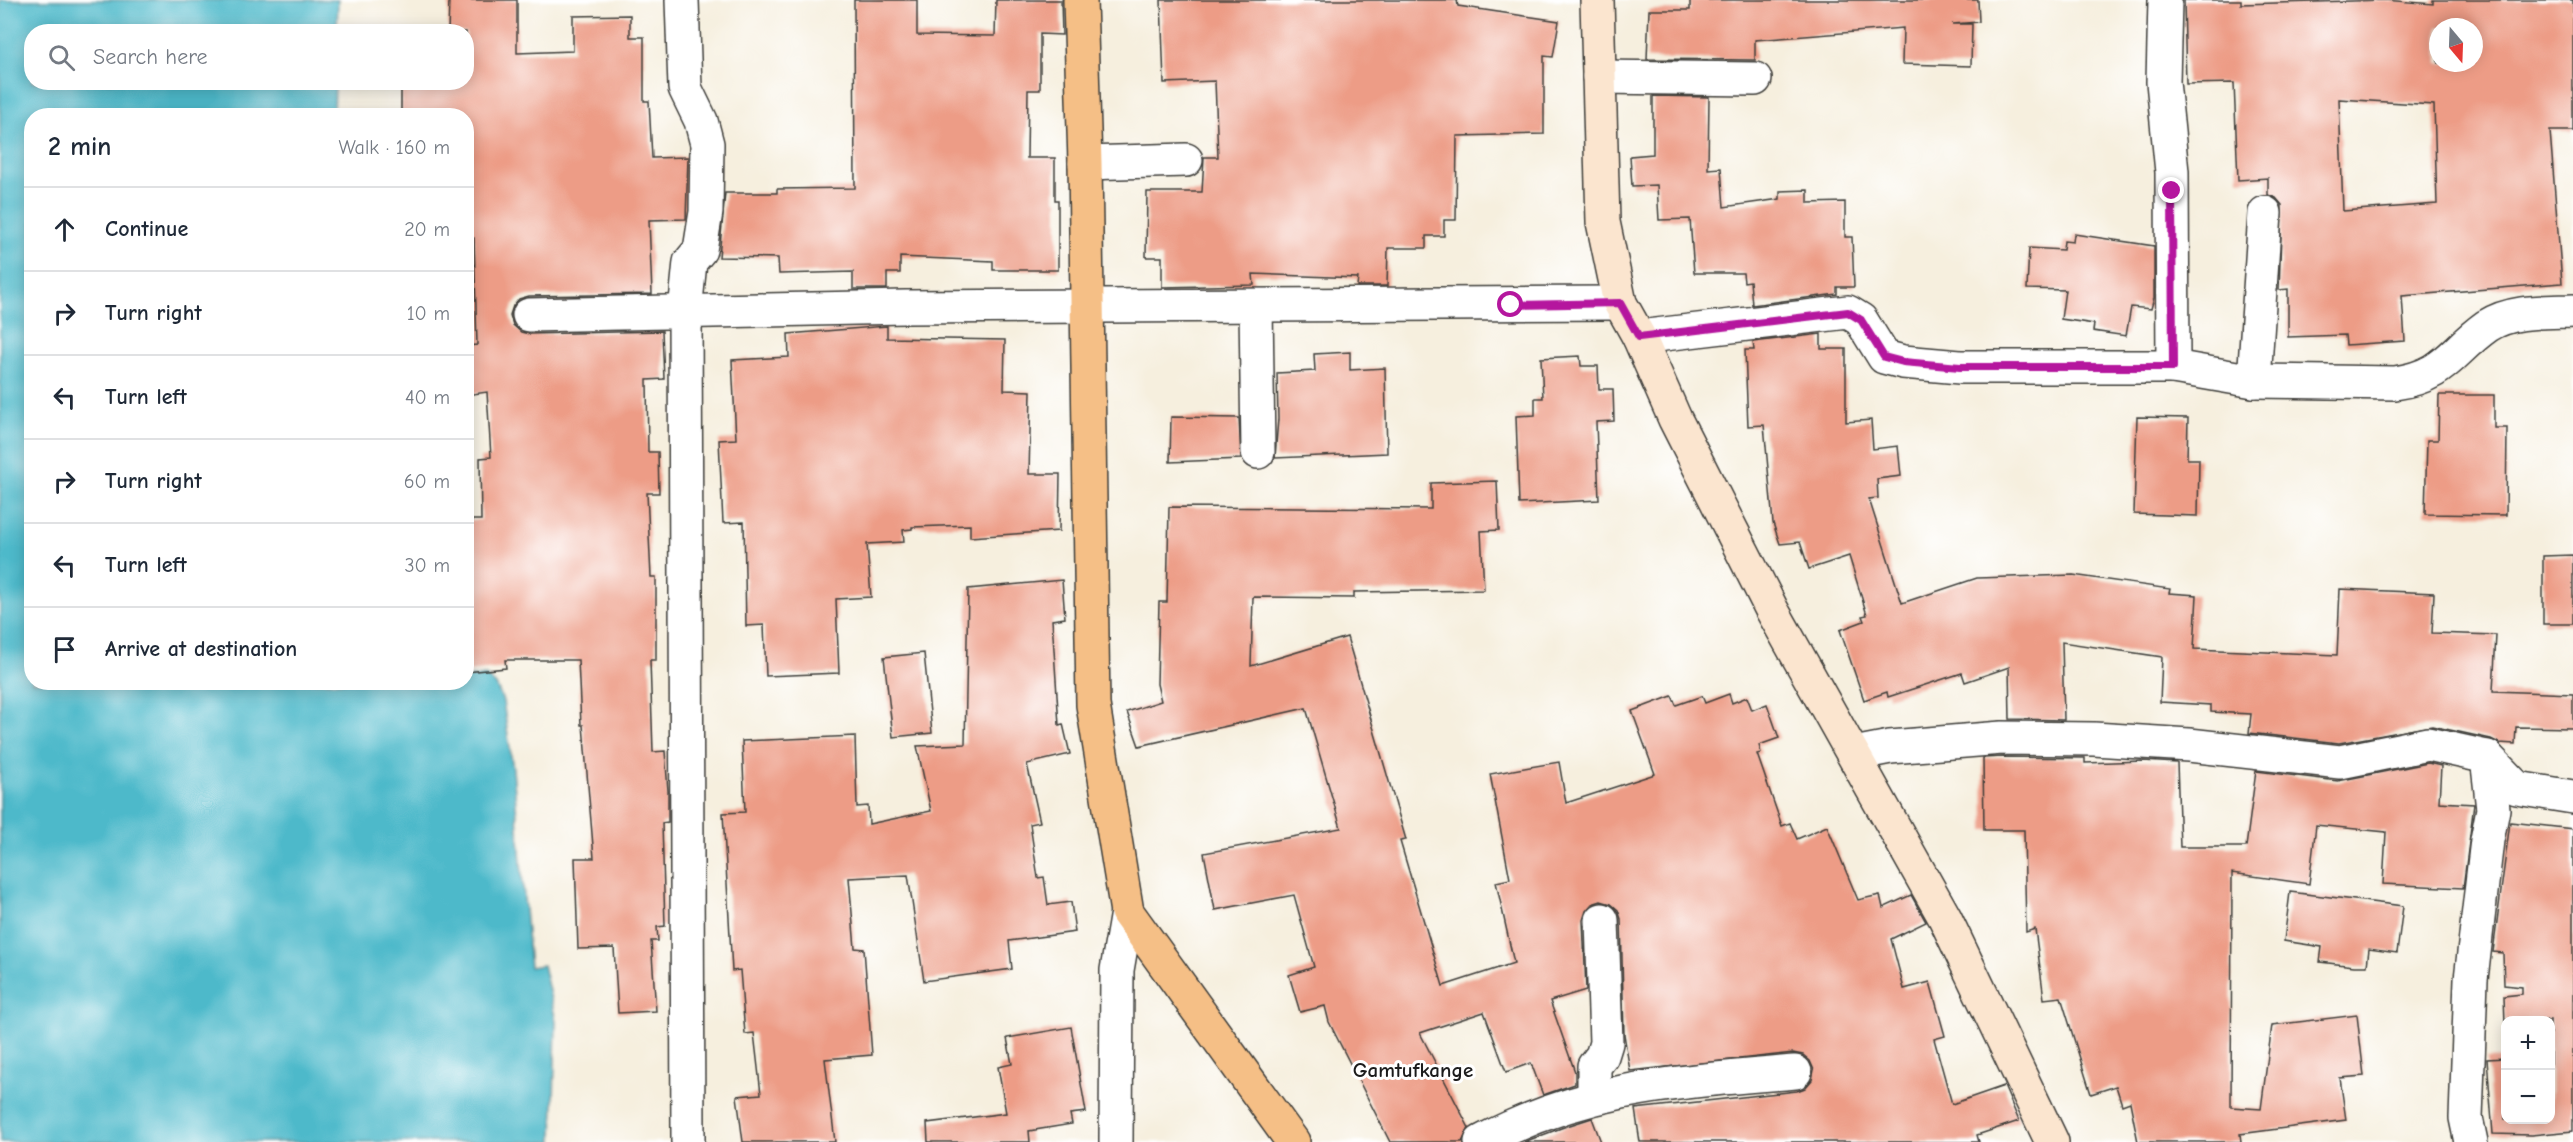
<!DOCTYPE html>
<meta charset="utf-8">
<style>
:root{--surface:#fff;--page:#f2f2f3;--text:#1f2937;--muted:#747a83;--line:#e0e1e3}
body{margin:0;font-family:"Comic Neue",sans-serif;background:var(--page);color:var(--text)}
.controls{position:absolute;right:18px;bottom:18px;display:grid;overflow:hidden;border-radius:12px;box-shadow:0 3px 15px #0003}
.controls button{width:54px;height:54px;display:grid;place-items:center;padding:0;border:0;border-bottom:2px solid var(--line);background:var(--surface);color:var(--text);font:30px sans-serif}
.compass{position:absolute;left:2429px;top:18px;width:54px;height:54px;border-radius:50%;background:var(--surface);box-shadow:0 3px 15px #0003;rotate:161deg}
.stop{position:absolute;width:18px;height:18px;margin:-14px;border:4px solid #b5179e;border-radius:50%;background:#fff}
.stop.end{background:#b5179e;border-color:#fff;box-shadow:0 2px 6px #0008}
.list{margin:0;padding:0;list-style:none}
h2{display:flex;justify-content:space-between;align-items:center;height:78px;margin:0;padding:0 24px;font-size:26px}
h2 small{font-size:20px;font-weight:400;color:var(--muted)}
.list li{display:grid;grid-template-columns:39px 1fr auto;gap:18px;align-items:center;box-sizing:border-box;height:84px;padding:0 24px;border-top:2px solid var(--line)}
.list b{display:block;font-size:22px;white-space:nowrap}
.list em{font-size:20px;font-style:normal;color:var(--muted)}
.icon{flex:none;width:33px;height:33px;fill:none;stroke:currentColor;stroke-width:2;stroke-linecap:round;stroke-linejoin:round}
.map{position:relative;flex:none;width:2573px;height:1142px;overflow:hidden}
.search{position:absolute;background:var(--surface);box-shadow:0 3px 15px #0003;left:24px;top:24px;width:450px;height:66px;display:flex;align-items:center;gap:15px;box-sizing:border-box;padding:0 21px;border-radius:24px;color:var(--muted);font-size:22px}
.panel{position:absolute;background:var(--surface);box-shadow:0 3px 15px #0003;left:24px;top:108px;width:450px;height:582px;border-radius:24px}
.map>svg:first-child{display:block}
</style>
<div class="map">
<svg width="2573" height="1142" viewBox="0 0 2573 1142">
<rect width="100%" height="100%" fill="#fff"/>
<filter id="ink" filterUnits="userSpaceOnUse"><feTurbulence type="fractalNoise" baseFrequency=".0167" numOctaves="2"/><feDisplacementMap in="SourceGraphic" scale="12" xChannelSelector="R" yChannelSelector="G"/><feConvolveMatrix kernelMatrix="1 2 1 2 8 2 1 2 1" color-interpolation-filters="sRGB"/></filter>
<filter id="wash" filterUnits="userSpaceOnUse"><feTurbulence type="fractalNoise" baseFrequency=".008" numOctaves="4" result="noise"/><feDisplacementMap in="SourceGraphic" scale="24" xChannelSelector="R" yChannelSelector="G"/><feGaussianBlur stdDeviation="1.35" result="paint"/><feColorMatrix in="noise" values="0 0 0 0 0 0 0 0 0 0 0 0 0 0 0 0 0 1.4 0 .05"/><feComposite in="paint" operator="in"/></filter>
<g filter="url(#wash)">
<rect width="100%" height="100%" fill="#f6efde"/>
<path fill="#4eb9ca" stroke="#356a73" stroke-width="1.5" d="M0,0H338L337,31L32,32V82L335,83L334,115L32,116V682H466L467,677L486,676L496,685L503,701L513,769L530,967L543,965L556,1021L553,1142H0Z"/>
<g id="blocks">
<g fill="#ed9c86" fill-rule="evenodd">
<path d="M449,0H517V53L573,51V16L630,15V37H644V101H649L652,158L688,157L686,219L649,220L652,294L529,296L519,299L513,306L510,315L513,325L521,332L529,334L662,331L664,379L647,380L648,452H658L659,493H647L651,577H656V660H650L653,752L665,751L668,791V822L662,823L665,926L657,927L658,941H651L656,1011L618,1013L614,948L578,949L575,858H594L583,725H581L578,660H505L506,668L466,672V520H481L480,458L491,457L487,392L466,395V346L477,345L474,238L466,239V116H401V82H466V32H448Z"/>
<path d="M854,0H917V35L995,36L996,0H1061L1062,35L1040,34V90H1028L1027,158H1055V200H1058V270H993V261L900,257V273H887V289H853V272L779,274L778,258L719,257L725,193H777V189L855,188Z"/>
<path d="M1161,0H1457L1458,6L1559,21L1553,57L1544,56V134L1457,136L1456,220H1444V236H1426V248H1388L1387,286H1357L1358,278L1253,274L1254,285L1162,287V257H1146L1147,192H1202L1204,157H1218L1215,81L1164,83Z"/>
<path d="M1690,0H1978L1979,22L1952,24H1972L1971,66L1902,64L1903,28L1755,40V60L1647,59L1649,10H1690Z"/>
<path d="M2184,0H2241V4L2385,0L2433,4V0H2573V131H2550L2562,283L2402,296L2405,341L2346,345L2345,335L2288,337V289L2279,290L2282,205L2276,198L2268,195V178L2238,180L2234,83L2186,84ZM2438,27H2474V63H2438ZM2339,99L2434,105L2437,204L2343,211Z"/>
<path d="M1653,96L1709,97L1708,169L1721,168L1724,207L1780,199V191L1808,190V203L1845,202V237H1852L1854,287H1837V294L1752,305L1750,281L1744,282L1743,273H1694L1690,219L1659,220L1657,185L1632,186L1630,156L1653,154Z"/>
<path d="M2074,234L2154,246V298L2151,309L2131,307L2126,336L2093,331L2094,324L2061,319L2065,290L2027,289L2029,248L2063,250L2064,241L2073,242Z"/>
<path d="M887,326V338L1005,340L1004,390L1031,391L1029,474H1060L1059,531L970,537V525L912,527V529L903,530L904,542L867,544L871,597L836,599L839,673L766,676L764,625L746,626L744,522L723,523L719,440L736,439L732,360L789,357L788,334Z"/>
<path d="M1821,334V349H1846V422L1871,420L1873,449L1898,446L1901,476L1877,479L1878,498L1869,499L1902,603L1977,578L2073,575L2170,589L2169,593L2197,595L2194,649L2337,655L2340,589L2434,593L2432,633L2496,635L2493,691L2573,694V728L2516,727L2515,744L2499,743L2491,739L2432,726L2339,743L2249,733L2251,714L2211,712V705L2160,702L2162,657L2062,642L2064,720L2010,719L2009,667L1965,682L1962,673L1888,697L1887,692L1864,700L1840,630L1864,621L1862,616L1867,615L1849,556L1809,569L1800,542L1780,544L1773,523L1764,425L1748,426L1745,350H1754L1753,342Z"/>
<path d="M1350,352V370L1385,368L1387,453L1275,458L1278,419L1277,373L1315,371L1314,354Z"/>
<path d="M1580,356L1581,366H1598L1599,389H1613L1614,421L1596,422L1599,500L1519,504L1516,416L1535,415V398H1543L1541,358Z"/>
<path d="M2439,395H2494V428H2507L2506,515L2425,514L2427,440H2438Z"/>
<path d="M1171,417L1239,418L1241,459L1170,462Z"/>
<path d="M2137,417L2188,418L2187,459H2199L2198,516L2134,514Z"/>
<path d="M1497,481L1499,530L1481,531L1484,590L1354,592V598L1253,597L1251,666L1347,637L1406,840L1400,841L1443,986L1514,963L1496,882L1510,879L1490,774L1559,762L1566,803L1655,774L1632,711L1672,696L1676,705L1702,696L1705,703L1729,694L1732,703L1747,697L1752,710L1767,704L1779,738L1759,745L1761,753L1757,754L1782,826L1790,823L1797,839L1827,826L1858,900L1880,895L1883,908L1911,895L1926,922L1891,939L1904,989L1930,982L1945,1036L1934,1039L1952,1104L2004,1086L2019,1121L1977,1135L1979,1142H1640L1635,1109L1797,1091L1805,1088L1812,1080L1814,1070L1810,1061L1803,1055L1793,1053L1630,1071L1624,1034L1621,919L1618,910L1611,904L1601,901L1592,904L1586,911L1583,920L1586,990L1550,1001L1575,1072V1084L1543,1095L1531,1063L1506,1072L1484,1012L1420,1033L1469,1128L1462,1142H1390L1329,1022L1325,1006L1300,1012L1289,975L1314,967L1294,895L1215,910L1204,853L1341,828L1306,708L1139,746L1127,712L1161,701L1157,684L1159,602H1167L1169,507L1431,509V483Z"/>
<path d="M2573,555V624H2543V556Z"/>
<path d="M1062,580L1065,618L1052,620L1059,725L1063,724L1070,754L1027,764L1040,822L1030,824L1038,878L1044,877L1048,905L1071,902L1075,932L1009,941L1012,969L924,981L908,875L849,878L855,948L864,949L872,1055L825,1059L835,1142H743L737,1096L761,1094L754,1033L745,1034L740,970L732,971L723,813L745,812L742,741L855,736L857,807L868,806L869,824L931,811L917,746L965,744L968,589Z"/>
<path d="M924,653L932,733L893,737L884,657Z"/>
<path d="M2003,757L2085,758V763L2143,761L2177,763L2180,847H2246L2256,771L2338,781L2428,763L2441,766L2439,802L2474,804L2463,888L2383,884L2386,832L2316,825L2309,884L2232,873L2231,1107L2261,1109L2272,1025L2357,1015L2364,1076L2340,1078L2346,1120L2240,1134L2241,1142H2138L2130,1102L2122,1105L2116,1086L2091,1094L2061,997L2044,999L2035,929L2026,932L2024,830H1984L1983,758Z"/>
<path d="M2510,822L2573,829V1131L2531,1135L2493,1134L2487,1059L2505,1058V1119H2550V1020H2505V1024L2504,996L2522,994V987L2504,985L2503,953L2493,952Z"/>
<path d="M2290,892L2403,906L2397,953L2369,949L2367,966H2354L2320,962L2322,947L2284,941Z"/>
<path d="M1071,1027L1086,1112L1070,1114L1072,1124L1029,1131L1030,1142H928L927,1123L1006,1113L998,1067L1012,1064L1007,1038Z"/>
<path d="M1592,1118L1601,1142H1524L1564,1127Z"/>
</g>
</g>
</g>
<g filter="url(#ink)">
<use href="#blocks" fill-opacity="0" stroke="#3d3c39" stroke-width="1.5"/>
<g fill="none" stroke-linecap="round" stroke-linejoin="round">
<g stroke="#3d3c39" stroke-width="36">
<g id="street">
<path d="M682,0L685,88L701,121L707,144L706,212L700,250L690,262L685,312L688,1142"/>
<path d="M2165,0L2163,82L2172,172L2173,367"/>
<path d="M1599,77L1755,79"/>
<path d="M1085,163L1186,160"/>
<path d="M1256,306L1258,452"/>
<path d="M529,315L905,307L1620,303"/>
<path d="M1639,337L1848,312L1861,320L1884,357L1903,362L1960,367H2173L2254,381L2395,383C2447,375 2449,353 2487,326C2511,310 2546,312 2573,311"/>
<path d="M2254,381L2265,213"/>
<path d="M1854,754L1890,747L2002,738L2094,739L2189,745L2340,762L2428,744L2487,757"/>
<path d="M1594,1097V1066L1602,1056L1606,1043L1602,920"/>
<path d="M1116,1142L1117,970L1127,912"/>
<path d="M1481,1142C1586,1086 1679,1082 1795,1072"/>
<path d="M2471,1142L2466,1118L2471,979L2487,840L2493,809L2487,757L2517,788L2573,797"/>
</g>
</g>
<g stroke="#3d3c39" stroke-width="36">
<path id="secondary" d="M1597,0L1603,222L1620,303L1639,337L1675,419L1772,610L1945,918L2052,1142"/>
</g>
<g stroke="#3d3c39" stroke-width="36">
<path id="highway" d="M1080,0L1085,163L1093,705L1127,912L1293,1142"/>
</g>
<use href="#street" stroke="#fff" stroke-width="33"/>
<use href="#secondary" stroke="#fbe5cf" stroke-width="33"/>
<use href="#highway" stroke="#f5bf86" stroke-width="33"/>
</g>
</g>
<g fill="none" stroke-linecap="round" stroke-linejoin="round" filter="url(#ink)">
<path stroke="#b5179e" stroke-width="8" d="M1511,305L1620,303L1639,337L1848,312L1861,320L1884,357L1903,362L1960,367H2173L2172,191"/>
</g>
<g text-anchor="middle" stroke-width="6" stroke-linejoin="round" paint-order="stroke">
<g font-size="21" font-weight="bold" fill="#1c1c1c" stroke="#fff">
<text x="1413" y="1077">Gamtufkange</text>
</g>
</g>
</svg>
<div class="controls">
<button>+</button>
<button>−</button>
</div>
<svg class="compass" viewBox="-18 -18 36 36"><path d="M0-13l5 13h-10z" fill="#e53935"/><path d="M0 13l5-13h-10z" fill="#747a83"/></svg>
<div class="stop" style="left:1511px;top:305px"></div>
<div class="stop end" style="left:2172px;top:191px"></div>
<div class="search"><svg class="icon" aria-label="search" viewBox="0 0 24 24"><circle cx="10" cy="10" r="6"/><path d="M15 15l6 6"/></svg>Search here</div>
<section class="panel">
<h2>2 min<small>Walk · 160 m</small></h2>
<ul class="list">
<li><svg class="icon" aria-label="ahead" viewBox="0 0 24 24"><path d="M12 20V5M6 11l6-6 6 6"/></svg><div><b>Continue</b></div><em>20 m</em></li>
<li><svg class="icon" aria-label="right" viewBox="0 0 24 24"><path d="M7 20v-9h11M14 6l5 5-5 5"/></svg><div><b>Turn right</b></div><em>10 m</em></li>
<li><svg class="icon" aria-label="left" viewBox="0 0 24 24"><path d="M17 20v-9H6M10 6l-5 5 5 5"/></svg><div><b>Turn left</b></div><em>40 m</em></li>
<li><svg class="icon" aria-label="right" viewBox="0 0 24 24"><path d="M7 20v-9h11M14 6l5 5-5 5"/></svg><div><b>Turn right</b></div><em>60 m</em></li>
<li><svg class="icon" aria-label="left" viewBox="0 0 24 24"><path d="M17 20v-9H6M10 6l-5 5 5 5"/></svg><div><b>Turn left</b></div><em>30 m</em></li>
<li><svg class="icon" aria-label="arrive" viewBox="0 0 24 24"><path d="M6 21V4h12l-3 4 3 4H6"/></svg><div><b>Arrive at destination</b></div></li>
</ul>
</section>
</div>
